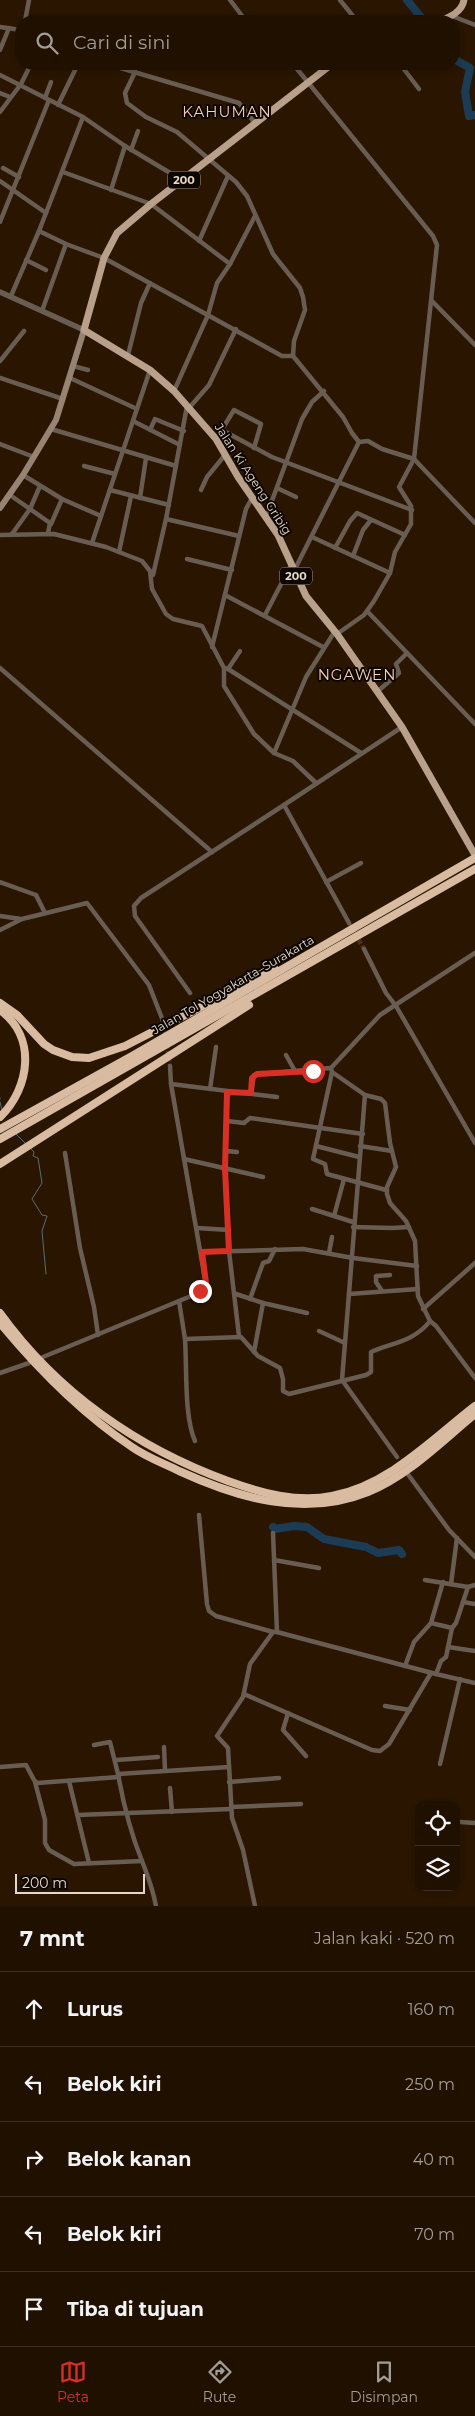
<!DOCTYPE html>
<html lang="id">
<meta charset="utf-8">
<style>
:root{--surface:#201000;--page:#28190a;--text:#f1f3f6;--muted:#a29d99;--line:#3d3022;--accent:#d93025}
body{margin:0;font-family:Montserrat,sans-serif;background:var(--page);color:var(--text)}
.controls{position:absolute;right:15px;bottom:15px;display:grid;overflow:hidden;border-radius:10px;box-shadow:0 2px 12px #0003}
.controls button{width:45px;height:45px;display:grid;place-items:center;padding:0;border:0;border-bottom:1px solid var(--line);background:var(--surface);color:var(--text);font:25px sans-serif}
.scale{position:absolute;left:15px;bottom:12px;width:130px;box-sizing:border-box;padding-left:5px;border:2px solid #e5d8ca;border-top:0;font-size:14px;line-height:18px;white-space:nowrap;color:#e5d8ca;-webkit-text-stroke:4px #0c0500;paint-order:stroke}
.stop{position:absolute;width:15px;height:15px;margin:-11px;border:4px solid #d93025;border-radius:50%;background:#fff}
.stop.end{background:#d93025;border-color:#fff;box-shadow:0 1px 5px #0008}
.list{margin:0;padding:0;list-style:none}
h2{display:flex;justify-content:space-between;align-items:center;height:65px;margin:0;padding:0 20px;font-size:21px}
h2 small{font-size:16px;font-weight:400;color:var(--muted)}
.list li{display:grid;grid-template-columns:32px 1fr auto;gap:15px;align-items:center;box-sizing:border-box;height:75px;padding:0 20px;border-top:1px solid var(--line)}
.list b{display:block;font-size:19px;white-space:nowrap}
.list em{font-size:16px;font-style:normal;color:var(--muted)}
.icon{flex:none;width:28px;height:28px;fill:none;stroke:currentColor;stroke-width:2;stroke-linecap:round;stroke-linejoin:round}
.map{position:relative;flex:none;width:475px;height:1906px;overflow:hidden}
.search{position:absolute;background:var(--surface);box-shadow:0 2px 12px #0003;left:15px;right:15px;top:15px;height:55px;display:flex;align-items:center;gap:12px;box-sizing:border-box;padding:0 18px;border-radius:20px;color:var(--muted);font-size:19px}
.sheet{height:440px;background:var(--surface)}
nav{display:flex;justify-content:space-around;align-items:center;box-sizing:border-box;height:70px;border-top:1px solid var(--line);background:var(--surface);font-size:14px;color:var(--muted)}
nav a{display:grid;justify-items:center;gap:2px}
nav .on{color:var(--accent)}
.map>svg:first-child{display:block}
</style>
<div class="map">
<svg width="475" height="1906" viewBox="0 0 475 1906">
<rect width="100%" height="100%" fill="#2a1600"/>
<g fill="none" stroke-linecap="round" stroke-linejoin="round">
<g stroke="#586b78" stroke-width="1">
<path d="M0,1098V1099"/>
<path d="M0,1102L2,1110"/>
<path d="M16,1134L26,1144"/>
<path d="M30,1148L34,1152L33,1156L38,1158L42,1183L32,1199L42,1215L47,1216L42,1231L46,1274"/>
</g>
<g stroke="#1c3c55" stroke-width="8">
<path d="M407,0L424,21"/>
<path d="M454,59L470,68L465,92L469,116L475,115"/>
<path d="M273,1527L275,1529L294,1526L307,1527L324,1539L366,1547L378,1553L399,1550L402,1554"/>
</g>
<g stroke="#46331e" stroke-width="4.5" stroke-dasharray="4.5 2" stroke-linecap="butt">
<path d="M349,923L364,949"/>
<path d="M164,1025L170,1066"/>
</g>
<g stroke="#695d53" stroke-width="4.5">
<path d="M230,0L246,21"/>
<path d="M340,0L357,21"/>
<path d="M452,16L475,25"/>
<path d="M25,21L29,0"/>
<path d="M0,27L21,30"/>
<path d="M0,50L9,28"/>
<path d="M107,64L239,103L255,123"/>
<path d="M293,64L433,236L437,245L414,459L399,487L411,506V524L395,552L390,573L374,601L364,615L337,634"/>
<path d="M400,64L419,89"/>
<path d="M135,72L125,93L127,103L146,117L177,132L236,182L247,196L273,254L300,288L303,297L305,310L294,341L293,356L343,417L352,433L359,442L368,441L382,449L414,459L475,523"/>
<path d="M0,75L83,117L125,146L182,180"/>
<path d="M0,93L10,97"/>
<path d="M45,98L51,82"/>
<path d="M58,105L78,64"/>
<path d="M0,112L21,84L31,64"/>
<path d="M131,150L138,131"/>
<path d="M3,168L19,177"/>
<path d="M63,172L151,204L230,264"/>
<path d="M0,181L46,213"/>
<path d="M111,190L125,146"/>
<path d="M0,222L49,100"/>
<path d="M39,231L66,244L104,258L282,356H293"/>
<path d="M199,241L228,176"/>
<path d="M26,260L46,270"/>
<path d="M11,296L39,231L83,117"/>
<path d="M432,301L475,345"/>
<path d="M42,311L66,244"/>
<path d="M128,355L141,303L150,283"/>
<path d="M0,361L24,331"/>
<path d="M73,366L88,370"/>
<path d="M0,378L63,399"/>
<path d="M70,378L137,409"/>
<path d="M174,391L208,315L217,283L230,264L255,216"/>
<path d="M189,408L209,385L236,329"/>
<path d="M133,421L180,445"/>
<path d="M51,429L176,466"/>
<path d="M150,430L155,419L184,431"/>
<path d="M222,430L272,457L412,510"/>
<path d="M216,439L234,410L261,424L254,448"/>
<path d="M0,444L34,457"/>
<path d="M84,466L115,474"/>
<path d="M23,475L62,499L101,516"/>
<path d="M277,488L296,497"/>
<path d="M110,490L169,505"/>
<path d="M201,490L207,477L225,455"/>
<path d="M10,495L50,523L48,533"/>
<path d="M140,498L146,458"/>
<path d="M266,517L302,419L312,402L324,391"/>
<path d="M166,519L239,536"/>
<path d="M51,524L62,499"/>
<path d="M12,534L30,509L40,486"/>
<path d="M0,535L54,534L106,547L142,561L150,571L152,589L166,614L173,619L202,626L224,668V686L254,734L274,753L293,761L316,783"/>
<path d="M312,537L390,573"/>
<path d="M92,543L150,370"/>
<path d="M335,548L350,521L357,513L405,535"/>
<path d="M119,552L131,496"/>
<path d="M353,556L363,530L371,520"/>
<path d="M187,559L232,570"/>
<path d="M294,571L359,442"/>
<path d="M153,575L166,519L187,406"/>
<path d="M225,595L323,647"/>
<path d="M367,611L475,724"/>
<path d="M265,615L291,565"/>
<path d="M212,647L246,509L252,498"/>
<path d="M0,668L212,852"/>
<path d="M224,668L228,669L361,753"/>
<path d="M228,669L240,651"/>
<path d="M378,691L399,673L396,664L407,653"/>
<path d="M274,753L306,677L335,631"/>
<path d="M0,882L36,895L45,913"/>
<path d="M326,882L361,863"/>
<path d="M0,916L21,919"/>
<path d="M349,923L284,805L402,727"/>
<path d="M0,930L22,919L87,903L149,985L163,1021"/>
<path d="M364,949L386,993L396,1006L475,1143"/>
<path d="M190,993L135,916L134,906L141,898L284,805"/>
<path d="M286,1055L295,1071L331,1068"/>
<path d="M332,1072L313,1159L325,1164L327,1174L386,1190"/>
<path d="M171,1084L277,1097"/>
<path d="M210,1089L216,1047"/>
<path d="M227,1092L225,1169L229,1251L239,1336"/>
<path d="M251,1093L254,1075L295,1071"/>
<path d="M365,1095L342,1380L397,1457"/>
<path d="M227,1121L244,1123L250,1118L363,1134"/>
<path d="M316,1146L359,1157"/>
<path d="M360,1146L392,1151"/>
<path d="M226,1151L237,1152"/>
<path d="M65,1153L80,1248L94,1307L98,1335"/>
<path d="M184,1159L263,1177"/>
<path d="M312,1209L353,1222"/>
<path d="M334,1216L344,1179"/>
<path d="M353,1227L392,1228L409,1227"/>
<path d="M197,1228L229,1230"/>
<path d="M202,1252L303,1249L353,1258L417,1266"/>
<path d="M329,1253L332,1237"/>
<path d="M382,1291L376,1282V1276L390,1275"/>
<path d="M236,1294L263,1303L307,1313"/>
<path d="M349,1294L418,1289"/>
<path d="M250,1299L263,1263L269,1261L275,1249"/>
<path d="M179,1301L185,1339L241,1337L258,1356L280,1368L283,1379V1391L289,1394L366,1375L371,1372V1352C392,1343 415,1341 430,1321L418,1296L415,1241L406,1221L390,1203L387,1194V1187L396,1167L390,1143L385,1103L381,1099L365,1095L332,1072L331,1068L380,1015L475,953"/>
<path d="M423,1309L475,1263"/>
<path d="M430,1321L436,1326L475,1378"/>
<path d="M319,1331L345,1343"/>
<path d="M185,1339C187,1367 184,1417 195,1441"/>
<path d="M254,1352L263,1303"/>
<path d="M43,1357L196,1294L206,1285L171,1084L170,1066"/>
<path d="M0,1373L29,1363"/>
<path d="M407,1473L449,1530L475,1557"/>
<path d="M199,1515L207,1604L209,1611L216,1616L273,1632"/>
<path d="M274,1560L319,1568"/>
<path d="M425,1580L468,1587"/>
<path d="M451,1584L457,1538"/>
<path d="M475,1585L468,1587L456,1623L452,1628L446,1657L441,1661L436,1674L475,1683"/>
<path d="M463,1602L475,1604"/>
<path d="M431,1623L452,1628"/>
<path d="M277,1632L436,1674"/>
<path d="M448,1647L475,1651"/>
<path d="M405,1666L414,1642L431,1623L443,1582"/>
<path d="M244,1694L372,1750L380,1751L389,1744L431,1673"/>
<path d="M385,1706L410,1710"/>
<path d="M288,1713L283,1730L306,1756"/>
<path d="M94,1745L110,1742L118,1774"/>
<path d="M164,1747L165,1770"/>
<path d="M116,1760L158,1757"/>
<path d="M440,1764L460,1679"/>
<path d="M0,1767L26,1765L34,1780L37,1783L119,1777"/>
<path d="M69,1781L89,1863"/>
<path d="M35,1782L45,1820V1843L49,1850L74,1864L142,1861"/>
<path d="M229,1782L279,1778"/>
<path d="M170,1788L172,1812"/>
<path d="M231,1807L301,1804"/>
<path d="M78,1815L231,1809"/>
<path d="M460,1822L475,1823"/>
<path d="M156,1906C153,1890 148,1876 142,1861C131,1834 123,1802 118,1774L229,1767"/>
<path d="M255,1906L243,1850L232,1818L228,1748L217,1736L243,1697L250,1664L273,1632H277L273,1533"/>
</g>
<path stroke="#695d53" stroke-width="5.5" d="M0,292L84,330"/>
<path stroke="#968373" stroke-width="6" d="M0,508L23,475L56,420L84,330"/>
<g stroke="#b9a08b" stroke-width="7">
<path d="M440,21C450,17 462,12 464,0"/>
<path d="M332,64L151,204L117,233L104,258L84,330L150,370L174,391L216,439L238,477L278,535L306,596L337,634L402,727L475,855"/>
</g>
<g stroke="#d9bba2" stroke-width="8">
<path d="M0,1003L17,1015L44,1044L53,1050L72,1057L89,1058L125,1046L275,969"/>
<path d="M0,1010C37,1037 30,1088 0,1117"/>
<path d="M0,1129L132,1056L475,858"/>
<path d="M0,1139L475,869"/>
<path d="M0,1164L249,1005"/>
<path d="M0,1313C57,1392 137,1448 228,1481C261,1493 297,1503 332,1496C389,1485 431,1440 475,1406"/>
<path d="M0,1323C38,1369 81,1413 132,1447C146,1457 163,1463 179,1471C238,1498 304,1518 368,1492C408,1476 442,1441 475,1414"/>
</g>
</g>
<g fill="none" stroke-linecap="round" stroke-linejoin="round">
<path stroke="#d93025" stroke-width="6" d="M200,1291L206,1283L202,1252L229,1251L225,1169L227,1092L251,1093L252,1078L257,1074L313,1071"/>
</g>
<g text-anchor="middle" stroke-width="4" stroke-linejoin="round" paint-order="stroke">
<g fill="#0c0500" stroke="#a4998d" stroke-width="1">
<rect x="168" y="171.5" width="32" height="17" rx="4"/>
<rect x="280" y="567.5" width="32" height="17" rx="4"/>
</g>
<g font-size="11" font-weight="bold" fill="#e5d8ca">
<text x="184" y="184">200</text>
<text x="296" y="580">200</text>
</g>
<g font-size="12" fill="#e5d8ca" stroke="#0c0500">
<text transform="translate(253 479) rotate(57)" y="4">Jalan Ki Ageng Gribig</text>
<text transform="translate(233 985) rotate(-30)" y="4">Jalan Tol Yogyakarta–Surakarta</text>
</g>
<g font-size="15" letter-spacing="1" fill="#f6cdb1" stroke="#0c0500">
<text x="227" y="117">KAHUMAN</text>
<text x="357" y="680">NGAWEN</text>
</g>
</g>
</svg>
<div class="controls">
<button><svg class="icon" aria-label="locate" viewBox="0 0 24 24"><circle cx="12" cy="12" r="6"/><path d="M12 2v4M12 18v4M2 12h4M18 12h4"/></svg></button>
<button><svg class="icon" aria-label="layers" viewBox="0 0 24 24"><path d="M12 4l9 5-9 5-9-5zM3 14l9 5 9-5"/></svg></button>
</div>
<div class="scale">200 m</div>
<div class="stop" style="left:313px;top:1071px"></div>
<div class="stop end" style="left:200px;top:1291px"></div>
<div class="search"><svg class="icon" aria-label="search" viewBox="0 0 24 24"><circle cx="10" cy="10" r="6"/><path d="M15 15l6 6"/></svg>Cari di sini</div>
</div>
<section class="sheet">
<h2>7 mnt<small>Jalan kaki · 520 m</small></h2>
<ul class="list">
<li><svg class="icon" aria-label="ahead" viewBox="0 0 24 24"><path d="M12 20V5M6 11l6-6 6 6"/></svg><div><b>Lurus</b></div><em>160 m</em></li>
<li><svg class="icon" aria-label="left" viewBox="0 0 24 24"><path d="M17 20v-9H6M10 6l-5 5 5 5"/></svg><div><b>Belok kiri</b></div><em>250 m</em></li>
<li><svg class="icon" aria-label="right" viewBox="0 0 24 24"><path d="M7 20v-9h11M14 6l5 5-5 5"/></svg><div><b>Belok kanan</b></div><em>40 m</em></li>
<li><svg class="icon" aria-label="left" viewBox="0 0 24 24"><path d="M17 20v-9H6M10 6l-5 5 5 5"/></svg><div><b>Belok kiri</b></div><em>70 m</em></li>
<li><svg class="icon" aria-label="arrive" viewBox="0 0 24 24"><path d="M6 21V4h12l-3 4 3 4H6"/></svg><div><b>Tiba di tujuan</b></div></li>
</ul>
</section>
<nav>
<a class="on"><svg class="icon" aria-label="map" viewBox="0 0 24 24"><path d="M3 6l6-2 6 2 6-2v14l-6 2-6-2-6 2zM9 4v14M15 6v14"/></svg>Peta</a>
<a><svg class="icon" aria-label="directions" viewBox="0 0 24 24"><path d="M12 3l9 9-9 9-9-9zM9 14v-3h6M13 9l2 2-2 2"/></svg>Rute</a>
<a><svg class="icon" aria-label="saved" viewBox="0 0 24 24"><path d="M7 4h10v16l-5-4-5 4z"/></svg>Disimpan</a>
</nav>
